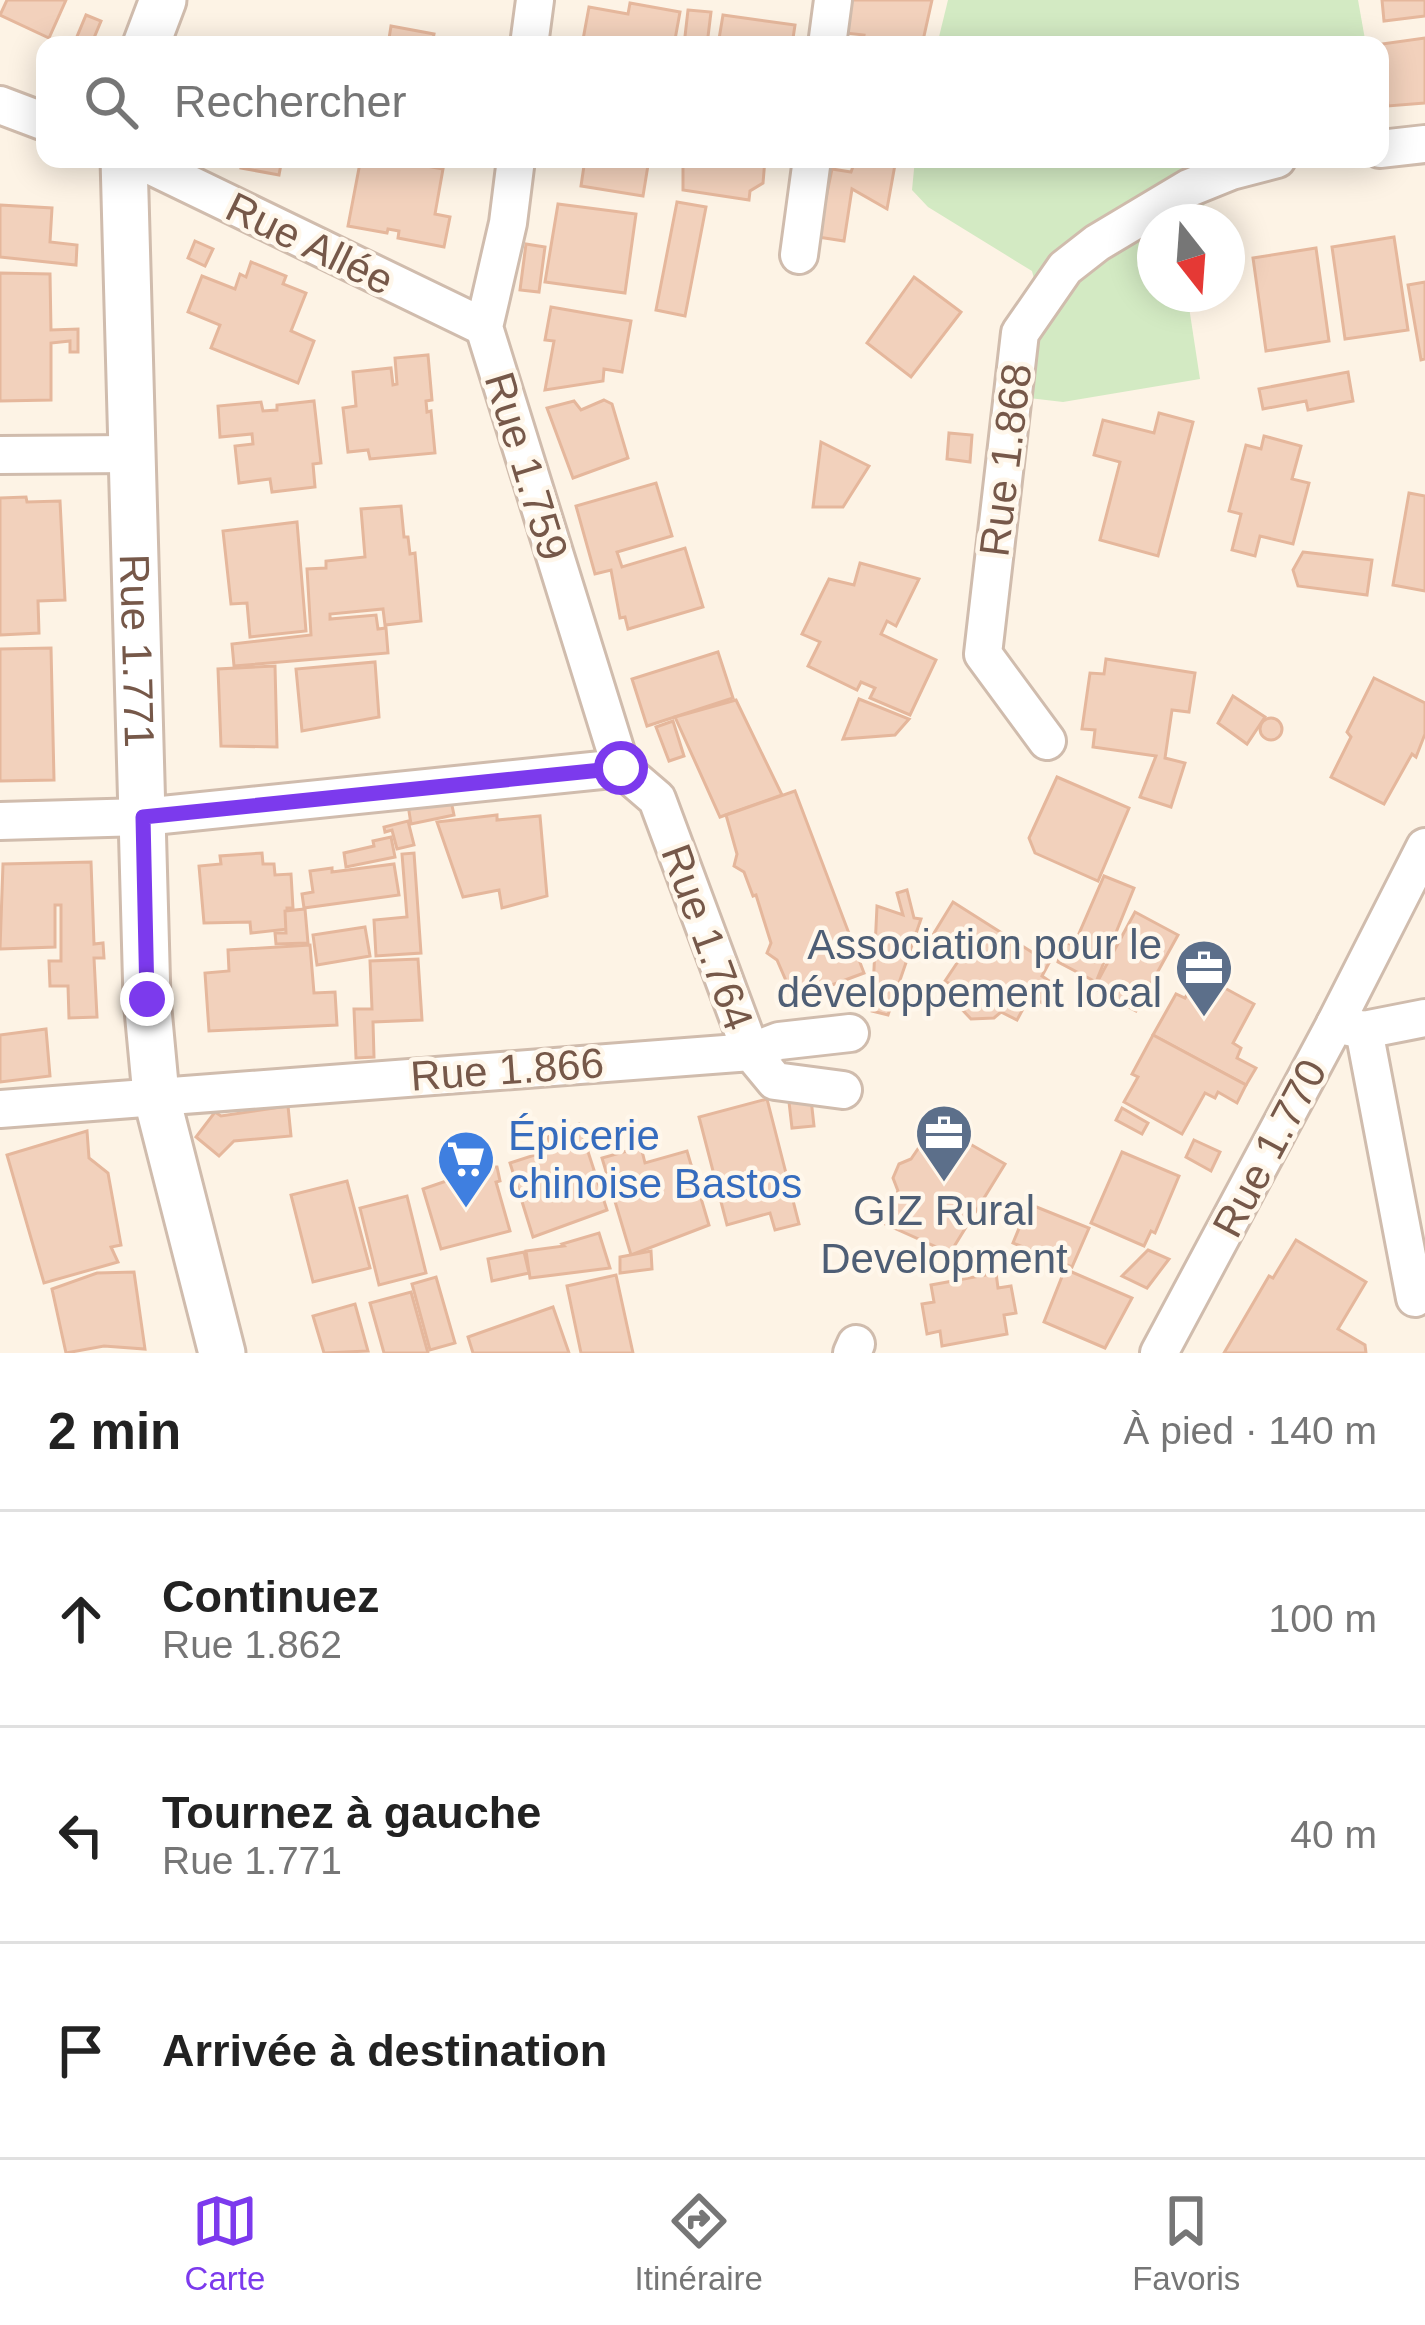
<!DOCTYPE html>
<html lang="fr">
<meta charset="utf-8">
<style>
:root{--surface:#fff;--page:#f6f6f6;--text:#222;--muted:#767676;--line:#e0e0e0;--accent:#7c3aed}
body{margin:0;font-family:Helvetica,sans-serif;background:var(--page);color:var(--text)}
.compass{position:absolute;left:1137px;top:204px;width:108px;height:108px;border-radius:50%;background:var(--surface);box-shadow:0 6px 30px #0003;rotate:163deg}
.stop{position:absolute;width:36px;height:36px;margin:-27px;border:9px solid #7c3aed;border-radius:50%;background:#fff}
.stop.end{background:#7c3aed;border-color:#fff;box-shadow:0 3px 12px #0008}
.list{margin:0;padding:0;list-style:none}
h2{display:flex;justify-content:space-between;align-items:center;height:156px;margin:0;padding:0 48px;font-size:51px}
h2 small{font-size:39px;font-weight:400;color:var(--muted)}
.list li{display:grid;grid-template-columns:78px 1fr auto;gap:36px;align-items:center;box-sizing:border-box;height:216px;padding:0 48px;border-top:3px solid var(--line)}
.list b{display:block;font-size:45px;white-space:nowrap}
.list p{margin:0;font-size:39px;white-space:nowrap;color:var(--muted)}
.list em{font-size:39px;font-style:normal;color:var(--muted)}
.icon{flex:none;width:66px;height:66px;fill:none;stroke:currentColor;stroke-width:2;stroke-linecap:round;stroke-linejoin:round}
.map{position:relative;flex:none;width:1425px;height:1353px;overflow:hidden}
.search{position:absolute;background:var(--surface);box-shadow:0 6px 30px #0003;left:36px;right:36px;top:36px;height:132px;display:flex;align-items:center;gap:30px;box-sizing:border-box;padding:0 42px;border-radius:24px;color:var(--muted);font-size:45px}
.sheet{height:804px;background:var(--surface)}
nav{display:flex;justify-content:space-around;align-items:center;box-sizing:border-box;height:168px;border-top:3px solid var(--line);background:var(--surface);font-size:33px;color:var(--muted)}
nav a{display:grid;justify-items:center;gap:6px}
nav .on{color:var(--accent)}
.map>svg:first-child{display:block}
</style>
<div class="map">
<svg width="1425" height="1353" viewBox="0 0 1425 1353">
<rect width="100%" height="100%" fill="#fdf3e5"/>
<g fill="#d3eac3">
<path d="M948,0H1358L1366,45H937Z"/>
<path d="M915,159H1229L1195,222H1155V294H1187L1200,379L1063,402L1029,398L1026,368L1046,324L1032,271L928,207L912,190Z"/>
</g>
<g fill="#f2d1bc" stroke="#e5b79c" stroke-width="3">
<path d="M7,0H66L49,38L0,15Z"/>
<path d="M849,0H932L922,45H862L864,35L845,33Z"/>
<path d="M1382,0H1425V16L1384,21Z"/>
<path d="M630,3L680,12L674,45H582L589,7L628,14Z"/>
<path d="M688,10L711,12L707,45H684Z"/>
<path d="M86,15L101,21L91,45L76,39Z"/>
<path d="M723,15L795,25L792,45H718Z"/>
<path d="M391,26L434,34L432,45H388Z"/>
<path d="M1425,38V103L1388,106L1382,44Z"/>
<path d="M243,159H282L279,175L241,168Z"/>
<path d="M368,159H411L410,163L443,169L435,214L450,217L444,247L398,238L399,231L388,229L387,233L348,226L360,163L367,165Z"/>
<path d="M585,159H649L643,196L581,186Z"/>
<path d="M683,159H765L763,183L750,191L749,200L683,190Z"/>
<path d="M845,159H896L887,209L852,189L844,241L818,237L832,169L851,172L855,161Z"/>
<path d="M677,202L706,207L685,316L656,310Z"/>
<path d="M558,204L636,214L625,293L545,282Z"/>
<path d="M0,205L52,208L50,242L77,245L76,265L0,257Z"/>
<path d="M1394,237L1408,330L1345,339L1332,247Z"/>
<path d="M195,241L213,249L205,266L188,258Z"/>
<path d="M526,244L545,247L539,292L520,290Z"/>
<path d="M1316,248L1329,341L1266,351L1253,258Z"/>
<path d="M251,262L286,276L283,284L306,293L291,331L314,341L298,383L211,348L220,325L188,312L202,276L235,289L240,274L246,277Z"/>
<path d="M0,273L50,274L51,330L78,329V352H70V341L51,343V400L0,401Z"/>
<path d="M914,277L961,312L911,377L867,343Z"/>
<path d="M1425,282V359L1421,360L1408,285Z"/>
<path d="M551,307L631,321L622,372L604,369L603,381L545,390L554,341L545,340Z"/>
<path d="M428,355L432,400L426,401L427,412L431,411L435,453L370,459L368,450L348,452L343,408L356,406L353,372L391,368L393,385L397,384L395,358Z"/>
<path d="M1348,372L1353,401L1308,410L1306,401L1263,409L1259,389Z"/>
<path d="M604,400L612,404L628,458L573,478L547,408L574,401L581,410Z"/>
<path d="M314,401L321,463L313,464L315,487L272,492L270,479L239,483L235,446L253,444L252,434L220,437L218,406L261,402L263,411L277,410V405Z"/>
<path d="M1159,413L1193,422L1158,556L1100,540L1120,462L1094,455L1103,420L1154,433Z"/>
<path d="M949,433L972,435L970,462L947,459Z"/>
<path d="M1264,436L1301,446L1292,479L1309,483L1293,544L1260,536L1255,556L1232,550L1241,514L1229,511L1246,445L1261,449Z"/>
<path d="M821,442L869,466L843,507H813Z"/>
<path d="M656,483L672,536L617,552L622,567L685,548L703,607L628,629L625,617L620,618L611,570L595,574L576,506Z"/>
<path d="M1409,493L1425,496V591L1393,585Z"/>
<path d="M26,497L27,502L60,501L65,600L38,601L39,633L0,635V498Z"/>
<path d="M401,506L404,537H408L410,554L415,553L421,621L385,625L383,609L330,614V619L376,615L378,629L386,628L388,653L234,666L232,644L311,635L307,569L326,568V561L365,557L361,509Z"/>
<path d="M297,522L306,631L250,637L247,603L231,604L223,531Z"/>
<path d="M1303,552L1372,560L1367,595L1298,586L1293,570Z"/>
<path d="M860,563L919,579L896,626L887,621L881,634L936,660L910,715L870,698L875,688L861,682L857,690L808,666L820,642L802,634L829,579L854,585Z"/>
<path d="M51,648L54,780L0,781V649Z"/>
<path d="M718,652L733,698L647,726L632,679Z"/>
<path d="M1106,659L1195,673L1189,712L1172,710L1165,758L1185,763L1171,807L1140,797L1156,756L1093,747L1095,730L1082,729L1090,673L1104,674Z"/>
<path d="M375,662L379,717L302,731L296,669Z"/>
<path d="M275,666L277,747L221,746L218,669Z"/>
<path d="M1374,678L1425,703V734L1416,757L1412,754L1384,804L1331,777L1351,737L1347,732Z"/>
<path d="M1233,696L1265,717L1247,744L1218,723Z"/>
<path d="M859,699L909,719L895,735L843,739Z"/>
<path d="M736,700L782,795L720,817L675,717Z"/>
<circle cx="1271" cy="729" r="11"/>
<path d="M673,721L684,756L669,761L656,727Z"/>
<path d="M1057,777L1129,808L1098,881L1035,853L1029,838Z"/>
<path d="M795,791L864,973L794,999L777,960L767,953L771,943L756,895L753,896L744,872L734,866L737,854L726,815Z"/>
<path d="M450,796L454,815L411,824L408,805Z"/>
<path d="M497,815V820L540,816L547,896L502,908L499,890L463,897L437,822Z"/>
<path d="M408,821L414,845L397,849L392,830L385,832L384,827Z"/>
<path d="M391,837L395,857L346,867L344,853L374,846L373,841Z"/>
<path d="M262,853L263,864H274L275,875L291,874L293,908H287L288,929L251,933L250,922L204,923L199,866L221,864L220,856Z"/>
<path d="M414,853L421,953L376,956L374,920L407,917L402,854Z"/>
<path d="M91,862L94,944L103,943L104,958H94L97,1017L69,1018L68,986H50L49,961H61V905H55V947L0,949L3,864Z"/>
<path d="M394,864L399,895L304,908L302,894L313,892L310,871L332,868V872Z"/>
<path d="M1104,876L1134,888L1096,982L1058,962L1064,942L1074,945Z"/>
<path d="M907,890L914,918L921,919L888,1015L872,1011L877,906L903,915L897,893Z"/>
<path d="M953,902L1049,963L1042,976L1052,983L1042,1003L1030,996L1017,1020L1001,1012L994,1018L971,1019L954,1001L960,990L945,981L961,957L931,938Z"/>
<path d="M305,909L308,943L276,944L275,933H286L285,911Z"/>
<path d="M1135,912L1178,935L1136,1011L1094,988Z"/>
<path d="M365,927L370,956L317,965L313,935Z"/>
<path d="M310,945L314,993L335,992L337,1025L209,1031L205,973L229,971L228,950Z"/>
<path d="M418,959L422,1020L373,1022L374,1057L356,1058L354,1009H372L370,961Z"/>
<path d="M1199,974L1254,1004L1233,1043L1241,1048L1237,1058L1256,1068L1246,1085L1153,1035L1176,994L1185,998Z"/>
<path d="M46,1029L50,1076L0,1082V1035Z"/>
<path d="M1153,1035L1246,1085L1237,1103L1218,1092L1215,1098L1205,1093L1182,1134L1124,1102L1138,1077L1132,1074Z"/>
<path d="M767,1099L799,1224L775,1230L770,1213L727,1225L699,1117Z"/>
<path d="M811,1099L814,1126L792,1128L789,1102Z"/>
<path d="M288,1106L291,1136L234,1141L219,1156L196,1137L215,1112L221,1116Z"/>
<path d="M1122,1108L1148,1123L1142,1134L1116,1120Z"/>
<path d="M579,1124L607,1210L533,1237L510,1163L538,1154L550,1146L548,1137Z"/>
<path d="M935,1124L1005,1164L950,1253L883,1223L898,1191L893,1178L899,1164L911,1159Z"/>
<path d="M87,1131L89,1158L108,1173L121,1245L111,1247L118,1262L44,1283L7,1155Z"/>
<path d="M1194,1140L1220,1152L1211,1171L1186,1157Z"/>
<path d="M641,1147L645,1163L687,1151L709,1225L631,1255L602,1158Z"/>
<path d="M1122,1152L1179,1176L1155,1233L1151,1231L1144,1246L1091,1223Z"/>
<path d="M487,1167H497L500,1181L496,1182L510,1231L441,1249L423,1189Z"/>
<path d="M347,1181L370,1268L313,1282L291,1195Z"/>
<path d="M407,1196L426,1273L379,1285L360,1208Z"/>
<path d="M1029,1204L1089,1228L1072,1267L1013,1243Z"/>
<path d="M599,1233L610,1268L530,1278L526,1251L564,1246L562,1244Z"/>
<path d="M1296,1240L1366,1282L1338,1329L1365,1345L1366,1353H1224L1269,1276L1273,1278Z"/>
<path d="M1148,1250L1169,1259L1147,1288L1122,1276Z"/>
<path d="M651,1251L652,1269L620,1273V1257Z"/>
<path d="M524,1252L529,1273L492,1281L488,1259Z"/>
<path d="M1065,1269L1132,1298L1105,1348L1044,1322Z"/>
<path d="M134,1272L145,1349L104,1346L66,1353L52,1289L97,1273Z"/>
<path d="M996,1273L998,1288L1011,1286L1016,1313L1004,1315L1007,1334L942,1346L940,1331L927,1334L922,1304L934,1302L931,1285Z"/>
<path d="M616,1275L633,1353H581L567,1286Z"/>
<path d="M436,1277L455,1343L430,1350L412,1284Z"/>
<path d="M411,1292L428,1353H384L370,1303Z"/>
<path d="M355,1304L368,1351L324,1353L313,1316Z"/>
<path d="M553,1307L569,1353H473L468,1337Z"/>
</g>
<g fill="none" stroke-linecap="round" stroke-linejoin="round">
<g stroke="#d0bcad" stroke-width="42">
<g id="minor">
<path d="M529,45L535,0"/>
<path d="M827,45L833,0"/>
<path d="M0,105L45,122"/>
<path d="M1380,149L1425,144"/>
<path d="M137,159L484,327"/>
<path d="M516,159L508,223L484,327L621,768"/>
<path d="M799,255L812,159"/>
<path d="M0,455L131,454"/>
<path d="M1047,741L983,654L1020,333L1065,268L1097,243L1189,188L1231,171L1277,159"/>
<path d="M621,768L657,799L751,1052L779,1041L850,1033"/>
<path d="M0,821L143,817L621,768"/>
<path d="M1335,1024L1425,847"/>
<path d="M1364,1030L1415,1298"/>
<path d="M0,1109L751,1052L775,1081L843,1090"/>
<path d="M852,1353L856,1344"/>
<path d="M1159,1353L1335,1024L1364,1030L1425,1018"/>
</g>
</g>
<g stroke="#d0bcad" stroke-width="51">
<g id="tertiary">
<path d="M146,45L163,0"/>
<path id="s1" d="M124,159L147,999L156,1095L222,1353"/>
</g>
</g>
<use href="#minor" stroke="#fff" stroke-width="36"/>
<use href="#tertiary" stroke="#fff" stroke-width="45"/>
</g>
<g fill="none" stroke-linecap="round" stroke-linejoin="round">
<path stroke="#7c3aed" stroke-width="15" d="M147,999L143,817L621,768"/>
</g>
<defs>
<g id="office-pin" transform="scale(3)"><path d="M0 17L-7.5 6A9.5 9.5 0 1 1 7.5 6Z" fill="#5c6f8a" stroke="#fff7eb"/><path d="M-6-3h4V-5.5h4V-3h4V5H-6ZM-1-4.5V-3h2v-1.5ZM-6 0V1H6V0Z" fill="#fff"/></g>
<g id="supermarket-pin" transform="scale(3)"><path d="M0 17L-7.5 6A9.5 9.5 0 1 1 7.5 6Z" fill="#3f7fe0" stroke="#fff7eb"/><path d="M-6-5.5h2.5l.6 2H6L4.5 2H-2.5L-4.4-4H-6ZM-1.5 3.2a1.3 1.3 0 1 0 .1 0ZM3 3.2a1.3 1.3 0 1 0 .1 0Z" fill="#fff"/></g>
</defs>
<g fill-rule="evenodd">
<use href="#office-pin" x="1204" y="968"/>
<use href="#office-pin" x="944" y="1133"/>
<use href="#supermarket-pin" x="466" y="1159"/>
</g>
<g text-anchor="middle" stroke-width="9" stroke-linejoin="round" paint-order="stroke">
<g font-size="42" fill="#765849" stroke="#fff7eb">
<text transform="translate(310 243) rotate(26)" y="15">Rue Allée</text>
<text transform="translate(1005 460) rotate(-83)" y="15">Rue 1.868</text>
<text transform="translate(527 466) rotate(73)" y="15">Rue 1.759</text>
<text dy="15" stroke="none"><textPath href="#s1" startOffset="492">Rue 1.771</textPath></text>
<text transform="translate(708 937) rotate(70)" y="15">Rue 1.764</text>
<text transform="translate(507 1069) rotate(-4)" y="15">Rue 1.866</text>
<text transform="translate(1269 1148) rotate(-62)" y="15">Rue 1.770</text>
</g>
<g font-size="42" fill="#4e5e75" stroke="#fff7eb" text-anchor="end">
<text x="1162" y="959">Association pour le<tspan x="1162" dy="48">développement local</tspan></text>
<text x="944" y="1225" text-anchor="middle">GIZ Rural<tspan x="944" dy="48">Development</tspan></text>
</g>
<g font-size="42" fill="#366cbe" stroke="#fff7eb" text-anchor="start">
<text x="508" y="1150">Épicerie<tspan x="508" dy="48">chinoise Bastos</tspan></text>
</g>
</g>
</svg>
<svg class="compass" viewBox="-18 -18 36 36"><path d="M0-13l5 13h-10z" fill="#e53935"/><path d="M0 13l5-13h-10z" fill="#767676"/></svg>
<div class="stop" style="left:621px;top:768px"></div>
<div class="stop end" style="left:147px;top:999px"></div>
<div class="search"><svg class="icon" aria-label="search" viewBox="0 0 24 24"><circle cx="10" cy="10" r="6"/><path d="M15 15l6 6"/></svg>Rechercher</div>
</div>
<section class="sheet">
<h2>2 min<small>À pied · 140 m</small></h2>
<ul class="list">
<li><svg class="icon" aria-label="ahead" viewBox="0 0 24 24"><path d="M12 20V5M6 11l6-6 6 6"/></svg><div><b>Continuez</b><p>Rue 1.862</p></div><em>100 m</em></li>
<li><svg class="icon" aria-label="left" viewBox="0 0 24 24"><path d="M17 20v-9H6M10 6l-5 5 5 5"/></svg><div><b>Tournez à gauche</b><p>Rue 1.771</p></div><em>40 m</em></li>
<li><svg class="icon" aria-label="arrive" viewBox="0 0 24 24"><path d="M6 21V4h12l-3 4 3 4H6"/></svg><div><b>Arrivée à destination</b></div></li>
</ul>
</section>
<nav>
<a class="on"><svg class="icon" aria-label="map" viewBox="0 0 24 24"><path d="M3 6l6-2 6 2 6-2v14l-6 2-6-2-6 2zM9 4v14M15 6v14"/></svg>Carte</a>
<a><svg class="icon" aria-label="directions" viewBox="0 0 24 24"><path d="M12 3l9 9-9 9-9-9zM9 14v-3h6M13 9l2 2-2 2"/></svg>Itinéraire</a>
<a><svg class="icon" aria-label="saved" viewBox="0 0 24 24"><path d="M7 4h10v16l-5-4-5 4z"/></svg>Favoris</a>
</nav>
